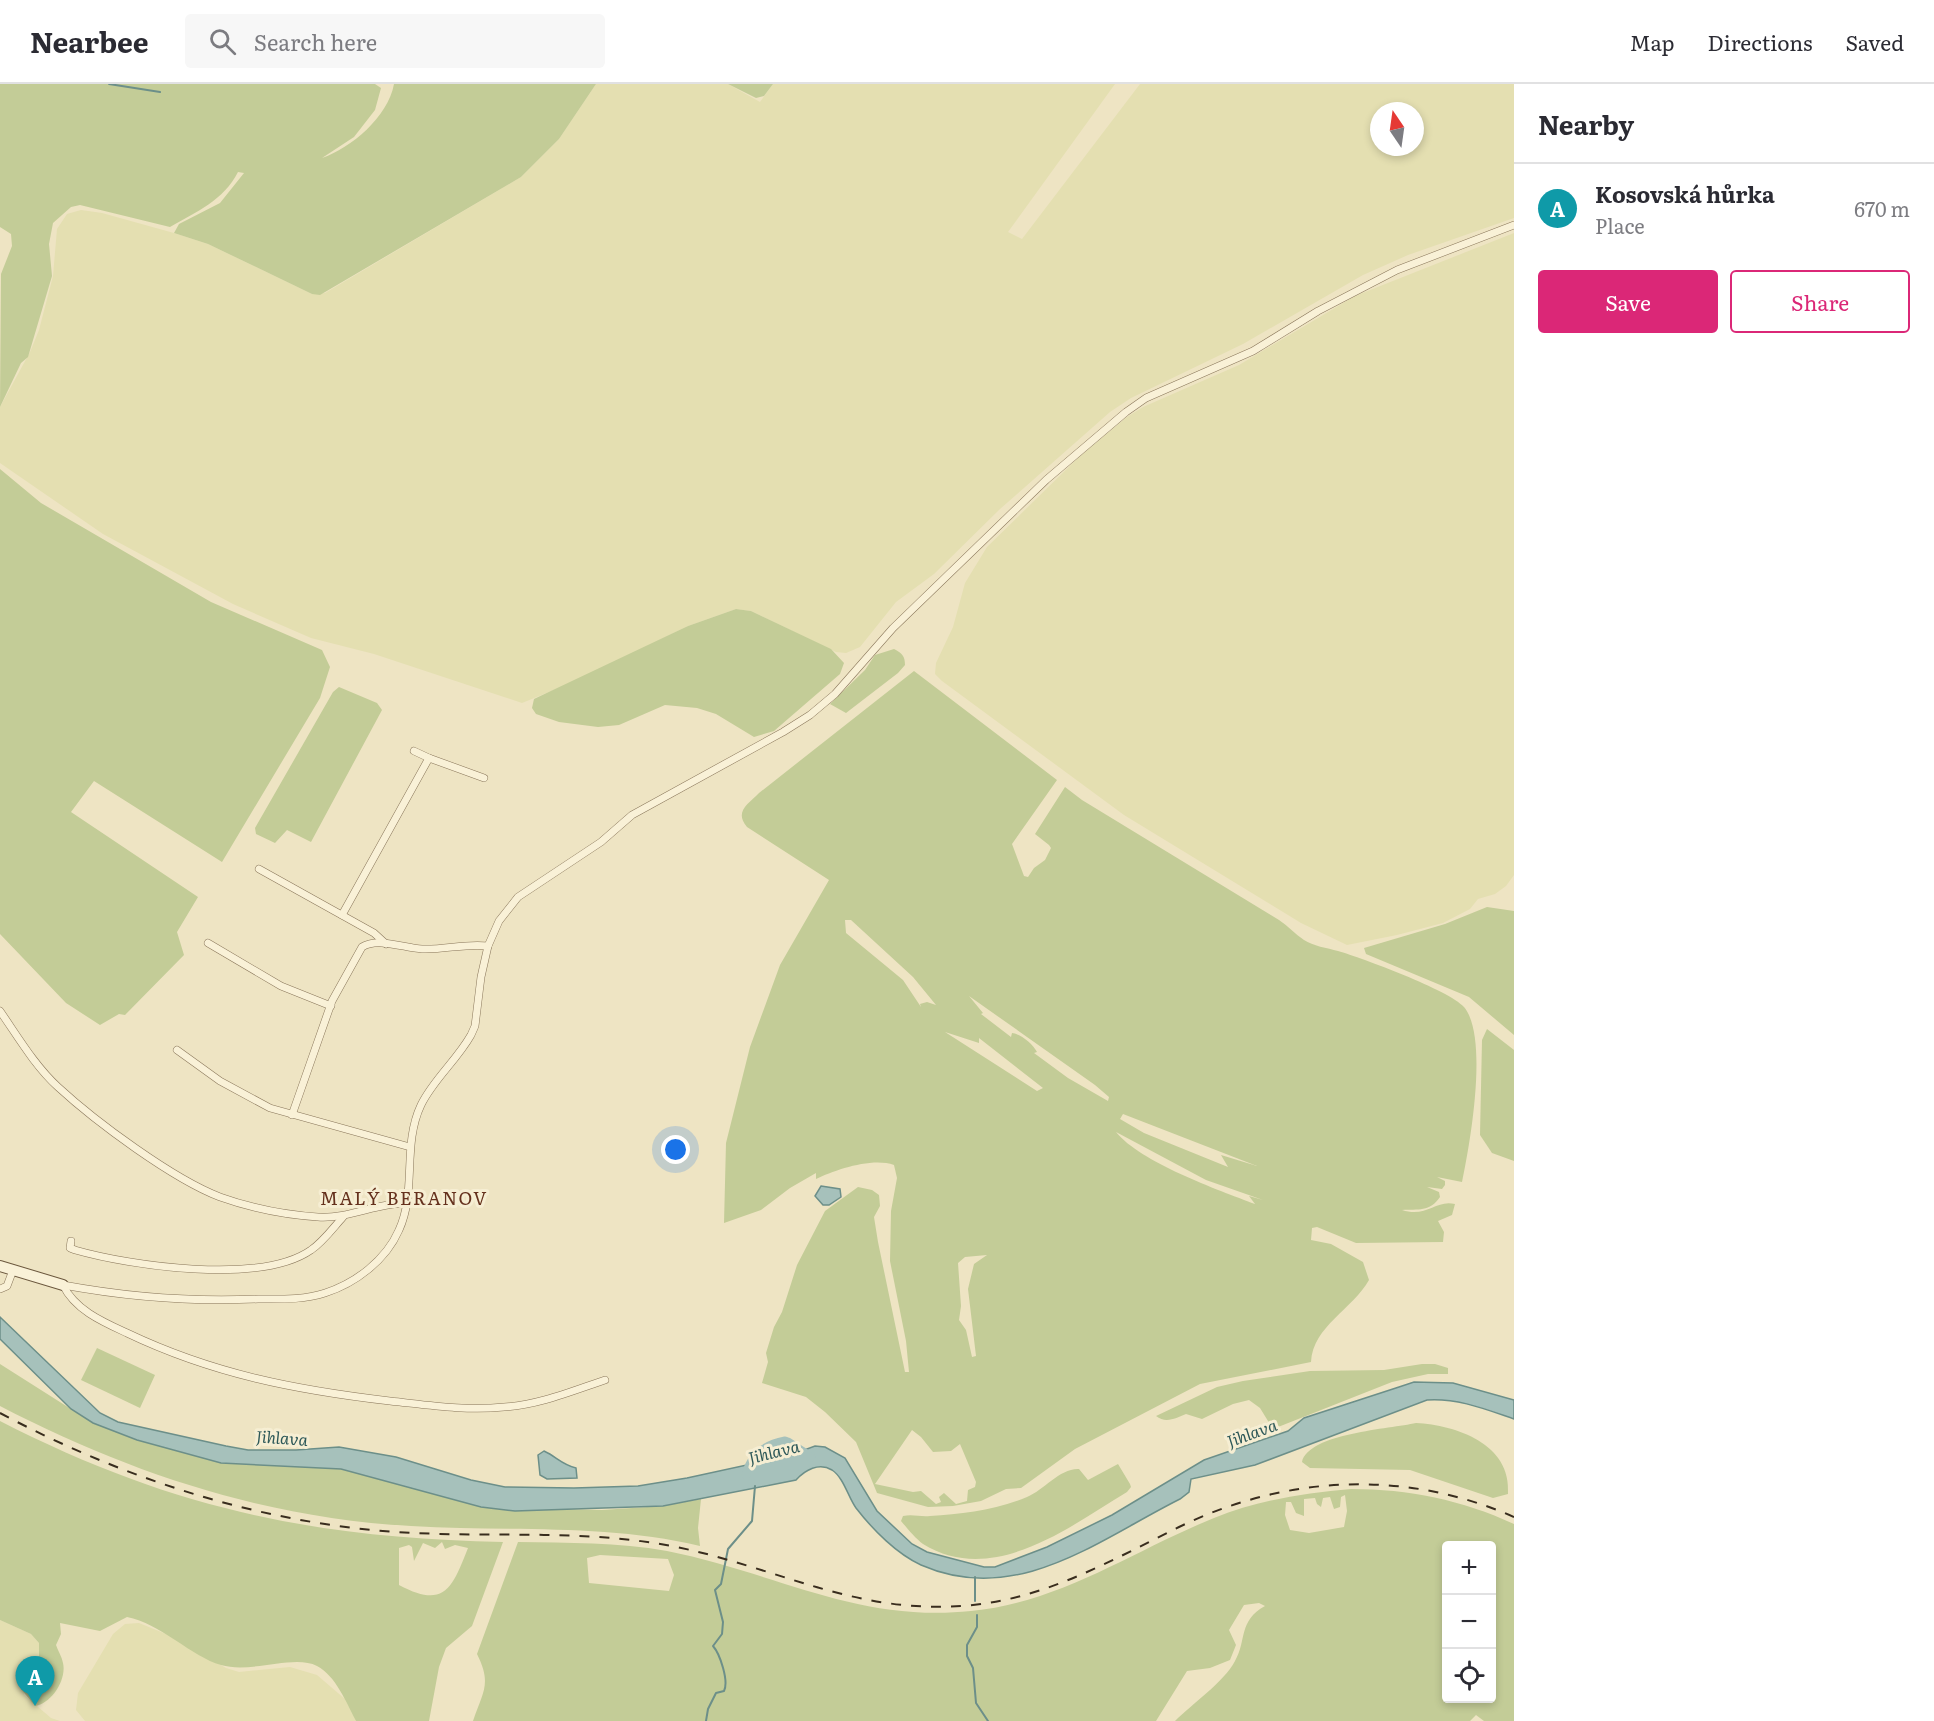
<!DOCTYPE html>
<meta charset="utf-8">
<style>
:root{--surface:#fff;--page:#f7f7f7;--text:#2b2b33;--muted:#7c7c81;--line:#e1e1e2;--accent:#db2777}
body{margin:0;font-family:Literata,serif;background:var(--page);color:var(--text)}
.controls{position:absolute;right:18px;bottom:18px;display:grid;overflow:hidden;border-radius:6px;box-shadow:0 3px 9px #0003}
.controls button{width:54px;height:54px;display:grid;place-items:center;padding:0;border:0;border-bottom:2px solid var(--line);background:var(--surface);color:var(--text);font:30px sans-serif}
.compass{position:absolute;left:1370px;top:18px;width:54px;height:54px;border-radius:50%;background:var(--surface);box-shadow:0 3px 9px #0003;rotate:347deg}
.you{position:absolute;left:676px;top:1066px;width:21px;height:21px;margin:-15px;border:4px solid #fff;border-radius:50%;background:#1a73e8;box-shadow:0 0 0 9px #1a73e833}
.badge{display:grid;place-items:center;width:39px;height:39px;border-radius:50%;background:var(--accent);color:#fff;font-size:20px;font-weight:700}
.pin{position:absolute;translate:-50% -50px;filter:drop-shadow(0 2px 3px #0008)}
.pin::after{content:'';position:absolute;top:32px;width:21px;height:18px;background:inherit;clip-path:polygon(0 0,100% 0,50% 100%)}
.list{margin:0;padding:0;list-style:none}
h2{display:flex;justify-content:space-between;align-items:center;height:78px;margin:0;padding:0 24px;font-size:26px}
h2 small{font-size:20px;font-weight:400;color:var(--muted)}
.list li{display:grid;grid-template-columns:39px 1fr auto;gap:18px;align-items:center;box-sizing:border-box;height:90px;padding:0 24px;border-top:2px solid var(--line)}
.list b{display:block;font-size:22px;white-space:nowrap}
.list p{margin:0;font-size:20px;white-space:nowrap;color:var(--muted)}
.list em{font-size:20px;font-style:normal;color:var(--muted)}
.actions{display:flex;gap:12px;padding:18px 24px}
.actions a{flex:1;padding:14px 0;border:2px solid var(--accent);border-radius:6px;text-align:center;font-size:21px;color:var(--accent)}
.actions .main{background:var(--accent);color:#fff}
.icon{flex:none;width:33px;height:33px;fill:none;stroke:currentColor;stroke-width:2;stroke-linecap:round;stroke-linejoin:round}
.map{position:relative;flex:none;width:1514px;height:1637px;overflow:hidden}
header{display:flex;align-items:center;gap:36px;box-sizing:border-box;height:84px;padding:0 30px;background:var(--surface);border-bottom:2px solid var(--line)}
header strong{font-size:28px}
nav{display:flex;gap:33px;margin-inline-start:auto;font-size:21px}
.search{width:420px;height:54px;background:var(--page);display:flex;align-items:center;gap:15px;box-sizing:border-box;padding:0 21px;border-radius:6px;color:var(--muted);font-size:22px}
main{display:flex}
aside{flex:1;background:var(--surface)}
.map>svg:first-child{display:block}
</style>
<header>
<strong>Nearbee</strong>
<div class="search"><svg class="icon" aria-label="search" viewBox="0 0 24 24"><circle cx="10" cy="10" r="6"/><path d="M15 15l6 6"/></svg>Search here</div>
<nav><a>Map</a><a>Directions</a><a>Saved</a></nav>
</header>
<main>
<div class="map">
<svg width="1514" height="1637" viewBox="0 0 1514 1637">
<rect width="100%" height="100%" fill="#eee4c3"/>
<g fill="#e4dfb1" fill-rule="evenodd">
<path d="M596,0H728L760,18L773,0H1115L1008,148L1022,155L1140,0H1514V134L1408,171L1363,191L1243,260L1131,314L1110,328L1000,425L934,490L896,518L860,563L846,569L836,568L751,527L736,525L688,542L581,595L522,619L374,570L311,554L233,520L103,450L0,379V323L30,268L39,246L53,192L57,145L67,130L81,126L102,129L174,149L208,160L312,210L325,209L521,93L559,55ZM1379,27H1415V63H1379Z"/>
<path d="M1514,149V791L1506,802L1495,810L1478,815L1470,825L1443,839L1397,851L1347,861L1301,839L1124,731L942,597L935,590L936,579L953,543L965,499L987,463L1079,373L1127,333L1143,323L1239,281L1355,212Z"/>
<path d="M0,1536L31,1550L39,1559V1575L25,1596L24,1611L51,1634L60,1637H0Z"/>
<path d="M139,1539L171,1552L226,1584L239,1588L290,1583L317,1591L345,1615L356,1637H85L76,1626L78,1609L113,1550L125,1540Z"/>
</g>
<g fill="#c3cc97" fill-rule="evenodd">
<path d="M0,0H375L381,4L375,26L354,53L322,74C351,64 388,33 394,0H596L559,55L521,93L320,211L312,210L208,160L174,149L179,140L220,119L244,89L238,88C224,116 196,128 170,143L80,121L71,123L53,139L49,160L52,192L28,273L21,279L0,323L1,190L12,162L11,150L0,143Z"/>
<path d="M728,0H773L764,12L756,14Z"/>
<path d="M0,385L41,419L211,518L322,566L330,583L320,614L222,778L94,697L71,728L198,813L177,848L184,871L125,931L119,930L100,941L66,919L0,850Z"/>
<path d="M736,525L751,527L831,565L844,579L840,590L774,647L754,653L716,630L697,624L665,621L619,641L598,643L559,638L536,630L532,624L534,615L688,542Z"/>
<path d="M894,565C902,569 905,572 905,581L898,589L846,629L830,620L865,586L875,571Z"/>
<path d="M914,587L1057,696L1012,760L1024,792L1028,793L1034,784L1045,776L1051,764L1049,761L1035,750L1065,703L1082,716L1279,836C1288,842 1295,850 1304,856C1313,862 1327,864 1338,867C1362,874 1449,906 1464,923C1489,953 1470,1060 1462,1098L1437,1093L1445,1097V1101L1442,1105L1427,1103L1439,1108L1440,1113C1430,1128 1418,1125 1402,1126C1427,1134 1436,1115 1455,1120L1452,1131L1438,1137L1444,1148L1443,1158L1356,1159L1317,1143L1312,1144L1311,1156L1331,1160L1363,1178L1369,1196C1353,1225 1313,1242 1311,1278L1200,1300L1075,1365L1021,1404L1006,1405L981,1417L953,1422L928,1423L877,1409L856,1358L825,1328L806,1313L762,1299L768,1278L766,1269L774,1243L782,1228L797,1181L825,1127L858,1103L872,1106L879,1111L880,1122L874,1133L878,1158L905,1288H909L906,1257L890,1177L891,1127L897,1094L894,1081C872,1073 835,1086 816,1095V1089L790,1104L761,1126L724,1139L726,1059L750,963L780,881L829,796L747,743C734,728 748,720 759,709ZM845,836H851L913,893L936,921L927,918L920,920L921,923L903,896L846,849ZM969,912L1095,1001L1109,1013L1108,1017L1068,994L1034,969L1037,968C1033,960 1021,950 1012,949L1011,953L981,930L983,929ZM945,948L979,959V954L1043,1004L1037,1007ZM1123,1030L1257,1082L1221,1071L1228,1083L1144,1049L1120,1035ZM1116,1048L1206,1096L1263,1116L1249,1112L1255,1120C1218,1106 1140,1078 1116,1048ZM987,1171L974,1180L968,1205L976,1272L972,1273L966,1246L959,1236L961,1222L958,1179L965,1173ZM912,1346L921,1353L933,1368L951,1367L960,1360L976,1398L975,1403L968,1406L967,1417L956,1420L944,1409L939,1413L941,1418L936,1420L921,1407L913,1408L875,1400Z"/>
<path d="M339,603L377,619L382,626L311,758L287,746L275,759L256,750L255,744L333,608Z"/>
<path d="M1487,823L1514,827V951L1469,913L1366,870L1364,864L1445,840Z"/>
<path d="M1487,945L1514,966V1077L1492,1069L1480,1051L1482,956Z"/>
<path d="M97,1264L155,1291L140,1324L81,1296Z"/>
<path d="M0,1280L93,1339L137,1356L221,1379L341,1385L481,1423L602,1426L663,1422L701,1415L698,1444L700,1462C605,1439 508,1448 411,1442C265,1434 129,1389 0,1322Z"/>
<path d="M1422,1280H1435L1448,1284V1290H1428L1392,1298L1273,1345L1260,1324L1249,1316L1233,1320L1202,1335L1186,1330C1176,1334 1166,1340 1156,1332L1217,1303L1243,1297L1310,1287L1384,1286Z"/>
<path d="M0,1337C170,1424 312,1454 503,1458L472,1542L446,1564L439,1583L429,1637H356C346,1618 336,1592 317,1582C294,1570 251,1590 221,1581C192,1573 160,1539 127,1533L100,1547L60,1539L61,1550L56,1561C58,1567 62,1573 63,1579C67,1596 51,1620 35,1622L21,1605L39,1575V1559L31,1550L0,1536ZM442,1458L445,1465L455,1461L468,1464C452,1505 444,1525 399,1501V1464L409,1461L412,1463L414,1477L423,1459L435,1464Z"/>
<path d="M1416,1339C1456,1341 1512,1360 1508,1410L1493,1414L1410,1386L1310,1384L1302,1378C1309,1349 1390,1345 1416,1339Z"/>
<path d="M1118,1380L1130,1400L1131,1403L1127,1408C1069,1443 993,1503 923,1460C915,1454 907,1444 901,1437L903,1432C913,1430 920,1433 930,1432C962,1430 996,1426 1027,1413C1044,1406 1060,1384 1079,1385L1088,1396Z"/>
<path d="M1351,1405C1409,1405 1462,1416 1514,1440V1637H1484L1476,1631L1470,1637H1175C1192,1620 1224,1598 1235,1577C1247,1556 1238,1537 1265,1522L1259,1519L1244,1521L1229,1546L1236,1561L1230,1576L1210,1584L1187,1587L1156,1637H473C483,1607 492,1600 477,1570L518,1458C568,1459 618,1458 667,1467C774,1488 857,1539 971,1527C1062,1518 1132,1467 1214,1434C1258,1416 1304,1409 1351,1405ZM1345,1411L1347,1427L1344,1443L1309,1449L1290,1446L1285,1431L1286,1418H1291L1296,1429L1304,1432V1415L1315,1414L1317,1420L1321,1423L1323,1414L1330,1413L1334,1425L1340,1423L1341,1413ZM1446,1462H1492V1614H1446ZM600,1471L668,1475L674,1491L669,1507L589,1499L587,1474Z"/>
</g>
<g fill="#a6c1bb" stroke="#6c8f89" stroke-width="1.5">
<path d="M821,1102L840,1105L841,1113L829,1121H823L815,1112Z"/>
<path d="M0,1233L100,1329L118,1338L226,1362L248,1366H296L339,1363L396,1373L471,1396L505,1403L574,1404L638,1402L687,1394L788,1372L815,1362L825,1363L845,1374L877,1427L912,1460L927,1468L984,1483H995L1047,1463L1112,1431L1204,1376L1288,1347L1304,1334L1399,1303L1414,1298L1453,1299L1514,1316V1335C1485,1325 1458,1314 1427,1316L1255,1381L1191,1395L1189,1408L1180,1415C1098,1456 1017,1523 921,1481C897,1470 873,1446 856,1424C848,1413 844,1394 832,1386C819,1378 805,1386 796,1396L663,1422L515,1427L481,1423L341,1385L221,1379L137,1356L93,1339L71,1325L0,1255Z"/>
<path d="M544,1367C557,1373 561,1380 576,1384L577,1394L547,1395L540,1391L538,1371Z"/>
</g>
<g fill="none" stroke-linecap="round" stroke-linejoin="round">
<g stroke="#6c8f89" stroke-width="2">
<path d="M109,0L160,8"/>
<path d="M975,1493V1517"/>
<path d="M977,1531V1543L967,1561V1572L973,1584L976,1619L988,1637"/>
<path d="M706,1637L708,1625L716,1609L724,1607C729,1597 720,1570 713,1562L722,1550L723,1538L715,1506L721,1500L728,1465L752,1437L755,1402"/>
</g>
<g stroke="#a6c1bb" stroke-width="9">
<path d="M788,1358L811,1373"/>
<path d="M746,1391C751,1371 764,1361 785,1357"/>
</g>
<g stroke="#89765a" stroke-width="8">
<g id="street">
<path d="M414,667L429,674"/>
<path d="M259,785L374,849L386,860"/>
<path d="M342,831L429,674L484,694"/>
<path d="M208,859L281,902L331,922"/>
<path d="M0,927C18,953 35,982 58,1003C96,1038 173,1095 220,1113C251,1124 285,1131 318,1133C349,1135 376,1119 407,1119"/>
<path d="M177,966L220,997L270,1024L410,1063"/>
<path d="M292,1031L332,917L362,863C378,853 404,864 422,865C445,866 466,859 488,862"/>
<path d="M71,1157L70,1164L75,1166C131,1182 261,1201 311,1166C323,1158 333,1144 343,1133"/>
<path d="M63,1201C128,1213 192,1218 258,1215C280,1215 304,1216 325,1209C356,1199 386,1176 399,1146C417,1107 402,1061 421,1021C433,996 457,976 471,951L475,942L481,893L488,862L499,837L518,813L601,758L632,731L783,648L810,631L835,610L893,544L1046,396L1126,328L1146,314L1253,267L1318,227L1397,186L1514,141"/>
<path d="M63,1201C75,1226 103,1238 127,1249C213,1290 296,1306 390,1317C428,1321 466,1327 504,1323C539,1321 572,1307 605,1296"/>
<path d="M0,1205L7,1202L13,1186"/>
</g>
</g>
<g stroke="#6b573d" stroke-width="12">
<path id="secondary" d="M0,1182L63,1201"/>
</g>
<use href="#street" stroke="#f9f1d7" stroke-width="7"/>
<use href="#secondary" stroke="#f9f1d7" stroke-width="10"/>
<path stroke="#392d1e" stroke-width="2" stroke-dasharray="10 10" stroke-linecap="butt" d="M0,1329C128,1397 268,1442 414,1449C497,1453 583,1446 666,1461C776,1481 854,1533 973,1521C1049,1513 1112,1476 1179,1443C1286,1391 1405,1385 1514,1433"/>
</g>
<g text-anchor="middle" stroke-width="6" stroke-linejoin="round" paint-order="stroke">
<g font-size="16" font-style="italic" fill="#2d5858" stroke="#f6eed3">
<text transform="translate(1252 1349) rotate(-20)" y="6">Jihlava</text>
<text transform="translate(282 1354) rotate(4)" y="6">Jihlava</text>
<text transform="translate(774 1368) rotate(-14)" y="6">Jihlava</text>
</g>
<g font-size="18" letter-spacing="1.5" fill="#65311d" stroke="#f6eed3">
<text x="404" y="1121">MALÝ BERANOV</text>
</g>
</g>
</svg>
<div class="controls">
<button>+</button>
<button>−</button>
<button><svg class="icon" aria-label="locate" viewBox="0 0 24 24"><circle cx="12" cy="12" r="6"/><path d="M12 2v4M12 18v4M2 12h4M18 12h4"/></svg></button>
</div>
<svg class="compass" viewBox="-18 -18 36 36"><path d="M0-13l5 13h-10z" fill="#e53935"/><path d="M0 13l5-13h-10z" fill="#7c7c81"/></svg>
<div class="you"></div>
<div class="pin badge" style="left:35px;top:1622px;background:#0f9aa8">A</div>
</div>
<aside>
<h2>Nearby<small></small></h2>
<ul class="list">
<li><span class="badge" style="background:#0f9aa8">A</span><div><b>Kosovská hůrka</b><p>Place</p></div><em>670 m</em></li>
</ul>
<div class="actions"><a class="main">Save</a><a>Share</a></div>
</aside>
</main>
